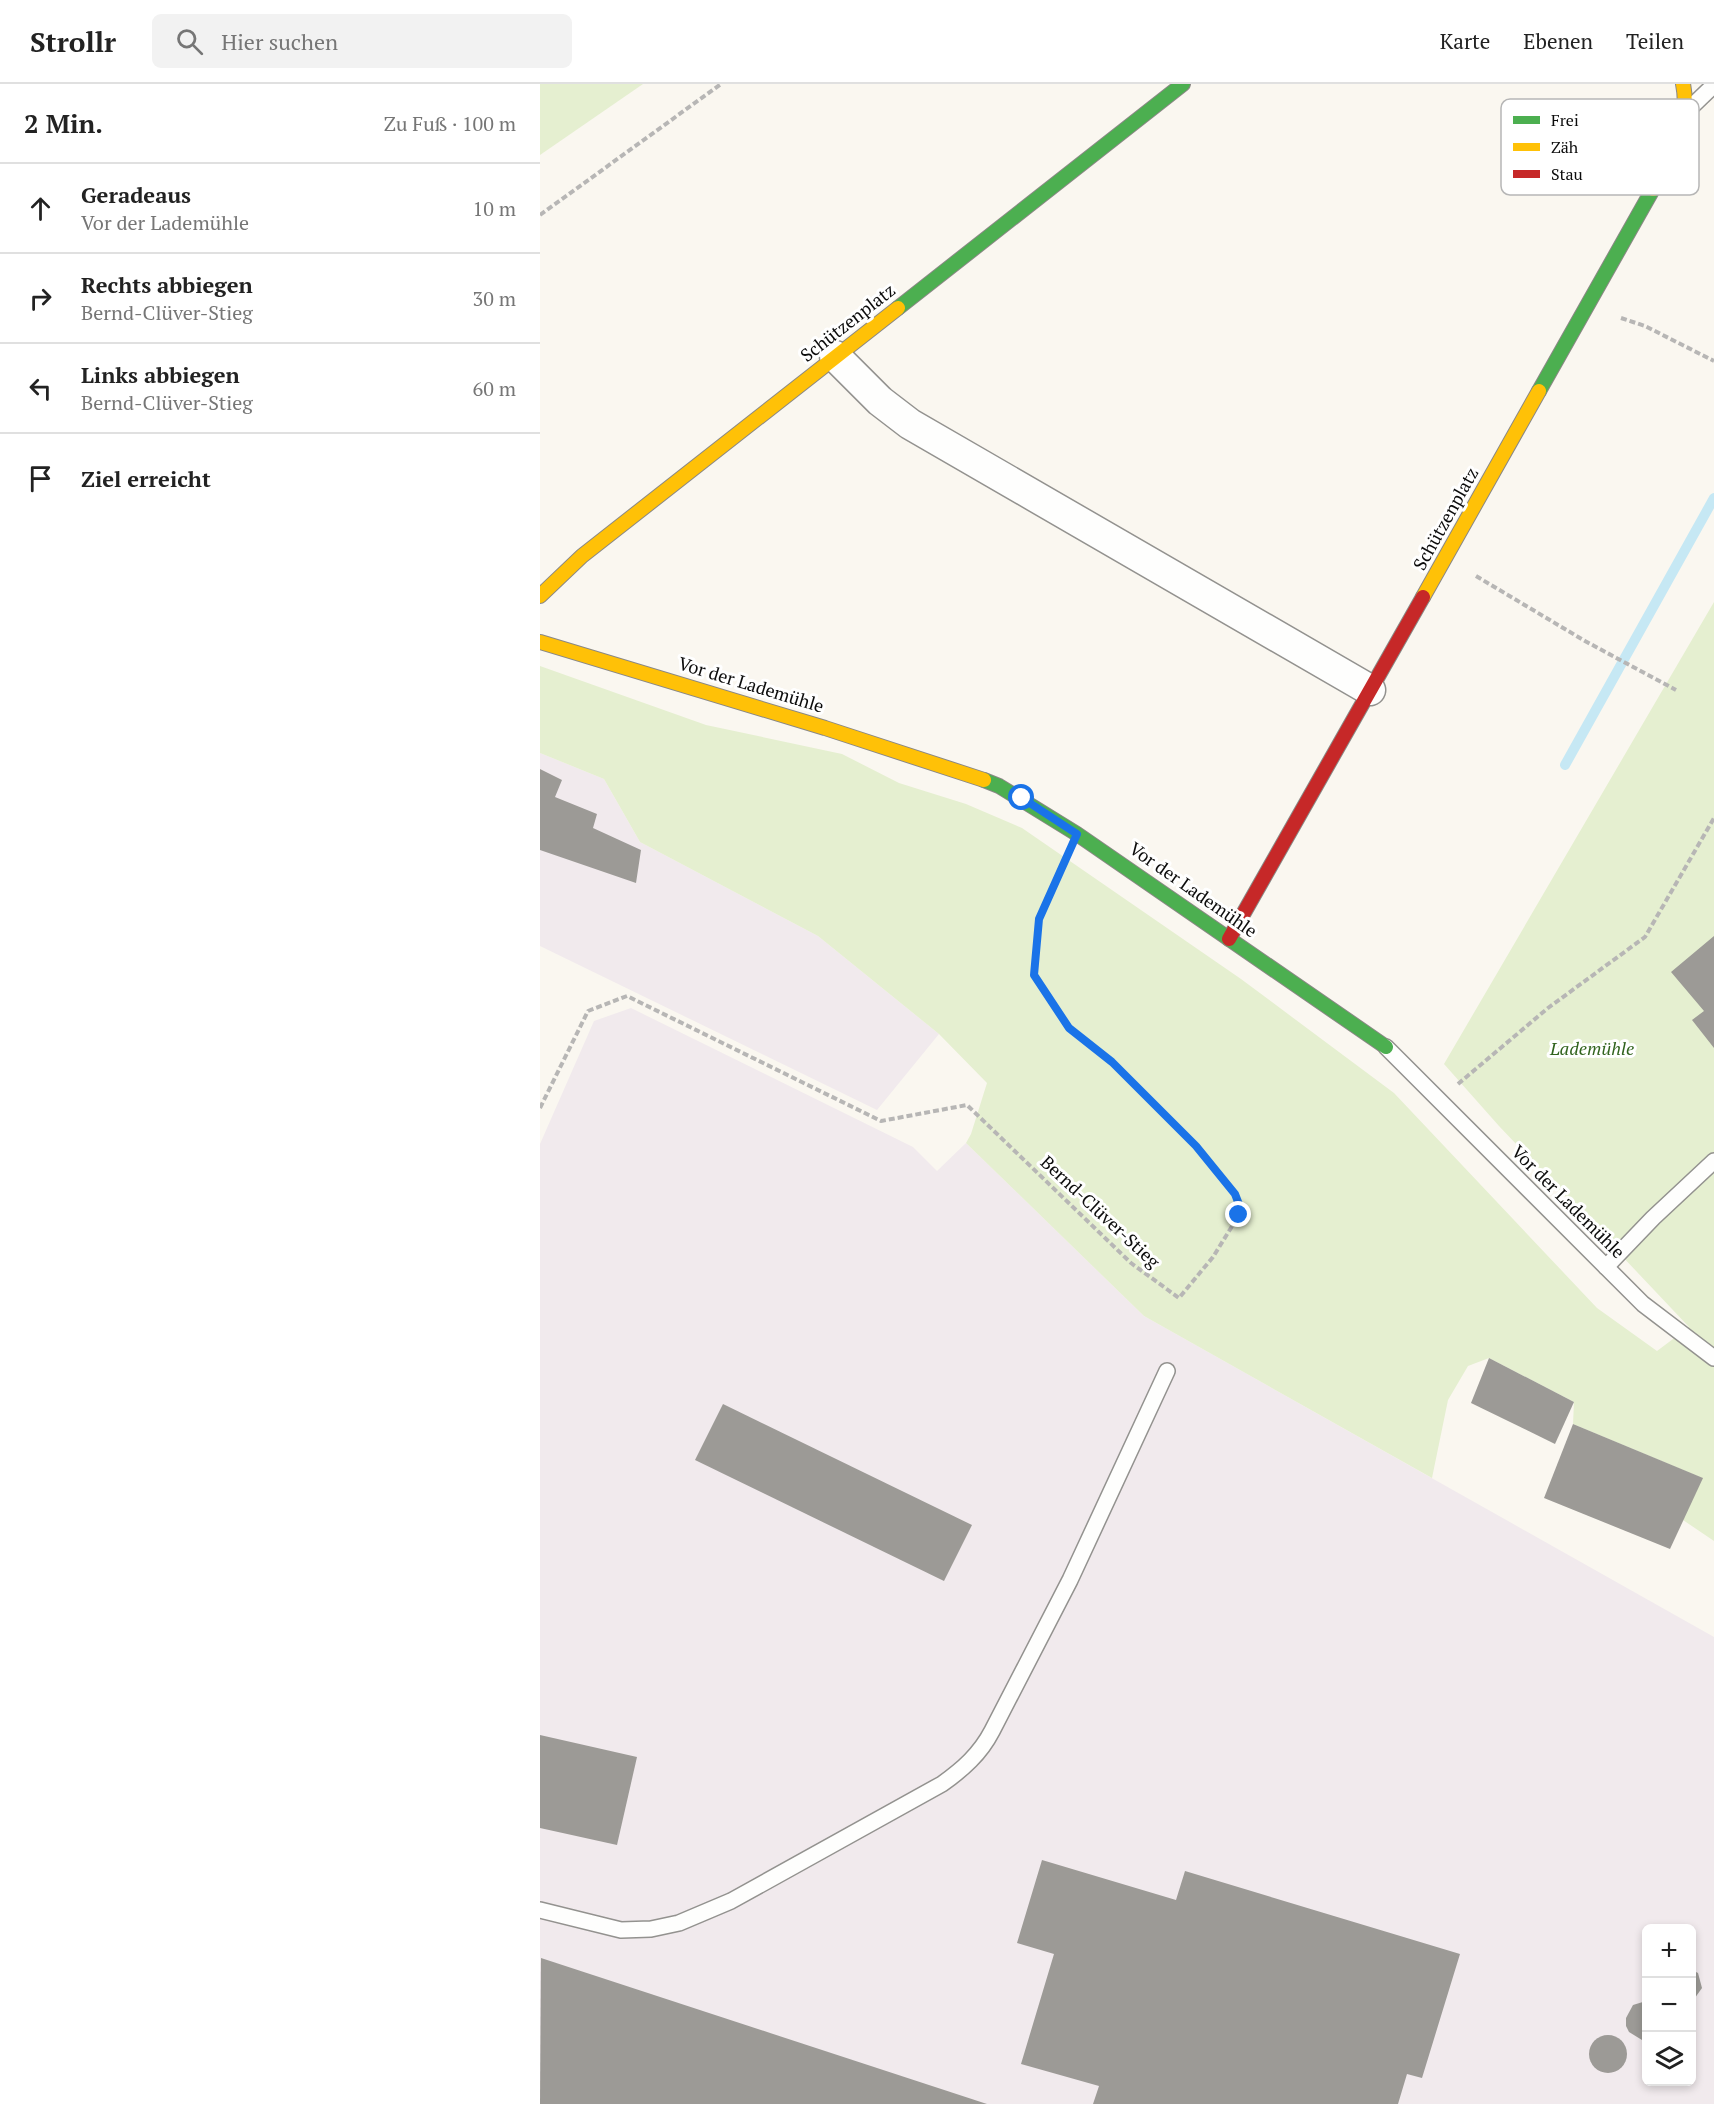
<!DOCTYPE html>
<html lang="de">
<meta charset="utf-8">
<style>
:root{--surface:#fff;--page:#f2f2f2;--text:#222;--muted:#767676;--line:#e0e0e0}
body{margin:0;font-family:"PT Serif",serif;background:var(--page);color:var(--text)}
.controls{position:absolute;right:18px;bottom:18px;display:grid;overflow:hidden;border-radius:9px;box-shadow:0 3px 9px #0003}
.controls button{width:54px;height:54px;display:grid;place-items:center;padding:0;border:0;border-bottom:2px solid var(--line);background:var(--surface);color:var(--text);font:30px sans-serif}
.stop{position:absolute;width:18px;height:18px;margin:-14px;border:4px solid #1a73e8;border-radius:50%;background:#fff}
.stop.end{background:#1a73e8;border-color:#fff;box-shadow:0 2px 6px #0008}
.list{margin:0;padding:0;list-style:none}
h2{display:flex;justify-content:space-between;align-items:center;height:78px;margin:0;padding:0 24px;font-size:26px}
h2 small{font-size:20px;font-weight:400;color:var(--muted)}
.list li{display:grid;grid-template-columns:39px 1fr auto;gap:18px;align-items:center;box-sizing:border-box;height:90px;padding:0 24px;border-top:2px solid var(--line)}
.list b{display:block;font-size:22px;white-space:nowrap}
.list p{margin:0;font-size:20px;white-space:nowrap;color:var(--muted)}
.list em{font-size:20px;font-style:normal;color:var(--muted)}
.icon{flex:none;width:33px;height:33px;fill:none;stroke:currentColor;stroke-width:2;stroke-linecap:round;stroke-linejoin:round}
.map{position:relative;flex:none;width:1174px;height:2020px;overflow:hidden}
header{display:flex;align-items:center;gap:36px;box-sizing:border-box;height:84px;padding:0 30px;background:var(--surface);border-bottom:2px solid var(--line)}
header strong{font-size:28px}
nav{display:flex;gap:33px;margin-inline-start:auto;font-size:21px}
.search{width:420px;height:54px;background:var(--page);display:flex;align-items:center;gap:15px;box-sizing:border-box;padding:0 21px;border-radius:9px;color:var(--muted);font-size:22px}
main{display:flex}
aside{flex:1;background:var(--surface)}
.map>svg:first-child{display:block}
</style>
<header>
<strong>Strollr</strong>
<div class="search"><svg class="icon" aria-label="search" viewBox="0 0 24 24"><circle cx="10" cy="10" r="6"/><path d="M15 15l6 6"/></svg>Hier suchen</div>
<nav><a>Karte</a><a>Ebenen</a><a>Teilen</a></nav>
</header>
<main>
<aside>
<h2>2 Min.<small>Zu Fuß · 100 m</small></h2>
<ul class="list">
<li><svg class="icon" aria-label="ahead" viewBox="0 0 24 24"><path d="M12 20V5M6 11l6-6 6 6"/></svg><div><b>Geradeaus</b><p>Vor der Lademühle</p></div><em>10 m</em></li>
<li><svg class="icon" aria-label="right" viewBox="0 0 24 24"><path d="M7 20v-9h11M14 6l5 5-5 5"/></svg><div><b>Rechts abbiegen</b><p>Bernd-Clüver-Stieg</p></div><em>30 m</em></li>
<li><svg class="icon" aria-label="left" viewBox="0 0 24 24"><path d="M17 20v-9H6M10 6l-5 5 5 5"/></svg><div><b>Links abbiegen</b><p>Bernd-Clüver-Stieg</p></div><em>60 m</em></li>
<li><svg class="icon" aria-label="arrive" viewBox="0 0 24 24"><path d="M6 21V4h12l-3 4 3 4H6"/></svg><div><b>Ziel erreicht</b></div></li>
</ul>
</aside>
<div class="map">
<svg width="1174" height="2020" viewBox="0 0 1174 2020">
<rect width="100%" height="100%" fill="#faf7f0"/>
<g fill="#f1eaed" fill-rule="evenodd">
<path d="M0,669L64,695L100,758L278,852L399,950L337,1026L0,862Z"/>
<path d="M91,924L373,1063L397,1087L426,1059L604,1232L1174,1553V2020H0V1060L54,937ZM1106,1844H1152V1998H1106Z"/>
</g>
<g fill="#e5efd0">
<path d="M0,0H103L0,71Z"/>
<path d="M1174,518V1457L1143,1436L1162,1394L1033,1340L1034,1318L949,1274L928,1282L908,1316L892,1394L604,1232L426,1059L431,1050L447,999L399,950L278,852L100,758L64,695L0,669V582L166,641L302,670L359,699L426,720L482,744L701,895L854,1009L1057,1224L1117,1267L1149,1243L959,1042L904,980Z"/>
</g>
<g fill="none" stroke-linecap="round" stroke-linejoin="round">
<path stroke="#c6e8f4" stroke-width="10" d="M1025,681L1174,414"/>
</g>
<g fill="#9c9a96">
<path d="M0,685L22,696L15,713L57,730L53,744L101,766L96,799L0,766Z"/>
<path d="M1174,852V964L1152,936L1164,927L1131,888Z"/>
<path d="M949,1274L1034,1318L1015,1360L931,1319Z"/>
<path d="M183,1320L432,1441L404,1497L155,1376Z"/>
<path d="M1033,1340L1163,1394L1130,1465L1004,1414Z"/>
<path d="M0,1651L97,1673L77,1761L0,1744Z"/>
<path d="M502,1776L636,1816L645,1787L920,1870L882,1994L867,1990L858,2020H553L559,2002L481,1980L514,1870L477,1859Z"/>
<path d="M1,1874L447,2020H0Z"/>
<path d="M1152,1886L1158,1889L1162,1904L1152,1918Z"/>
<path d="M1106,1917V1955L1102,1956L1089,1948L1086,1942V1934L1093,1921Z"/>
<circle cx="1068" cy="1970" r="19"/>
</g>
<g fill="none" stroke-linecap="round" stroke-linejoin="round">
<g stroke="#93928f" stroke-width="18">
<g id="lane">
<path d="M1148,26L1174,1"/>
<path d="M846,963L1103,1220L1174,1274"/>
<path d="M1066,1183L1113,1134L1174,1077"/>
<path d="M0,1826L81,1846L111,1845L139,1839L191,1817L402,1700C423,1685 440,1670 452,1647L530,1496L627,1287"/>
</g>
</g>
<g stroke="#93928f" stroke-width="33">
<path id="street" d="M295,272L340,317L370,340L830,606"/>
</g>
<g stroke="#8a8885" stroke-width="16">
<g id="fast">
<path d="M358,224L643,0"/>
<path d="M999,307L1113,105"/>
<path d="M444,696L459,702L537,750L846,963"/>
</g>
</g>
<g stroke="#8a8885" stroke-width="16">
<g id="slow">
<path d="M1113,105C1131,73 1151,39 1143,0"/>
<path d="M0,512L42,472L358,224"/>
<path d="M883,513L999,307"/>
<path d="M0,558L285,644L444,696"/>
</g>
</g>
<g stroke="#8a8885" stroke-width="16">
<path id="jam" d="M689,855L883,513"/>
</g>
<g stroke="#b7b6b5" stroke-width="4" stroke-dasharray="6 3" stroke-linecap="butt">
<path d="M0,131L181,0"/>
<path d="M1081,234L1105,242L1174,277"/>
<path d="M936,492L1045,557L1136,606"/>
<path d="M918,1000L1008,924L1105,853L1174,734"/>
<path d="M0,1024L48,927L87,912L341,1037L427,1021L591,1179L639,1214L673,1173L699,1131L701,1123L699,1117L656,1062L615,1020L572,978L529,944L494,891L499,835L522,783"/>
</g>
<use href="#lane" stroke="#fefefd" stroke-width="15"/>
<use href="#street" stroke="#fefefd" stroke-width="30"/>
<use href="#fast" stroke="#4caf50" stroke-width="14"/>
<use href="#slow" stroke="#ffc107" stroke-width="14"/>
<use href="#jam" stroke="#c62828" stroke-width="14"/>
</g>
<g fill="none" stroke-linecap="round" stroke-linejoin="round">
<path stroke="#1a73e8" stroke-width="8" d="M482,714L537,750L499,835L494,891L529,944L572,978L656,1062L695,1110L700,1123L699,1131"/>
</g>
<g text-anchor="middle" stroke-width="6" stroke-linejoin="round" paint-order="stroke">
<g font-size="18" fill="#0c0c0c" stroke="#fff">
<text transform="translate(308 239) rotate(-38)" y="6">Schützenplatz</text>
<text transform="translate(906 435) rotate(-61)" y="6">Schützenplatz</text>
<text transform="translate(211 601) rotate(17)" y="6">Vor der Lademühle</text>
<text transform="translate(653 806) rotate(35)" y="6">Vor der Lademühle</text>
<text transform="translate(1028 1118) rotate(45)" y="6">Vor der Lademühle</text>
<text transform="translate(560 1128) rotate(43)" y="6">Bernd-Clüver-Stieg</text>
</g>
<g font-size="18" font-style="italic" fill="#31631d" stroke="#fff">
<text x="1052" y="971">Lademühle</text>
</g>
</g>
<rect x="961" y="15" width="198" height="96" rx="9" fill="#fff" stroke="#b6b6b6" stroke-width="1.5"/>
<rect x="973" y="32" width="27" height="8" fill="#4caf50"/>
<rect x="973" y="59" width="27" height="8" fill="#ffc107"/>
<rect x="973" y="86" width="27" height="8" fill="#c62828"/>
<g font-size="16" fill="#0c0c0c">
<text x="1011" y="42">Frei</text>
<text x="1011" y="69">Zäh</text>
<text x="1011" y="96">Stau</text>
</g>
</svg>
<div class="controls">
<button>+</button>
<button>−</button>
<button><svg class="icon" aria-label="layers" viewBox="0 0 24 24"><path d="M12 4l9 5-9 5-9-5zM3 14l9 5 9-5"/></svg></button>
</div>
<div class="stop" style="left:482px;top:714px"></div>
<div class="stop end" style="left:699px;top:1131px"></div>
</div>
</main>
